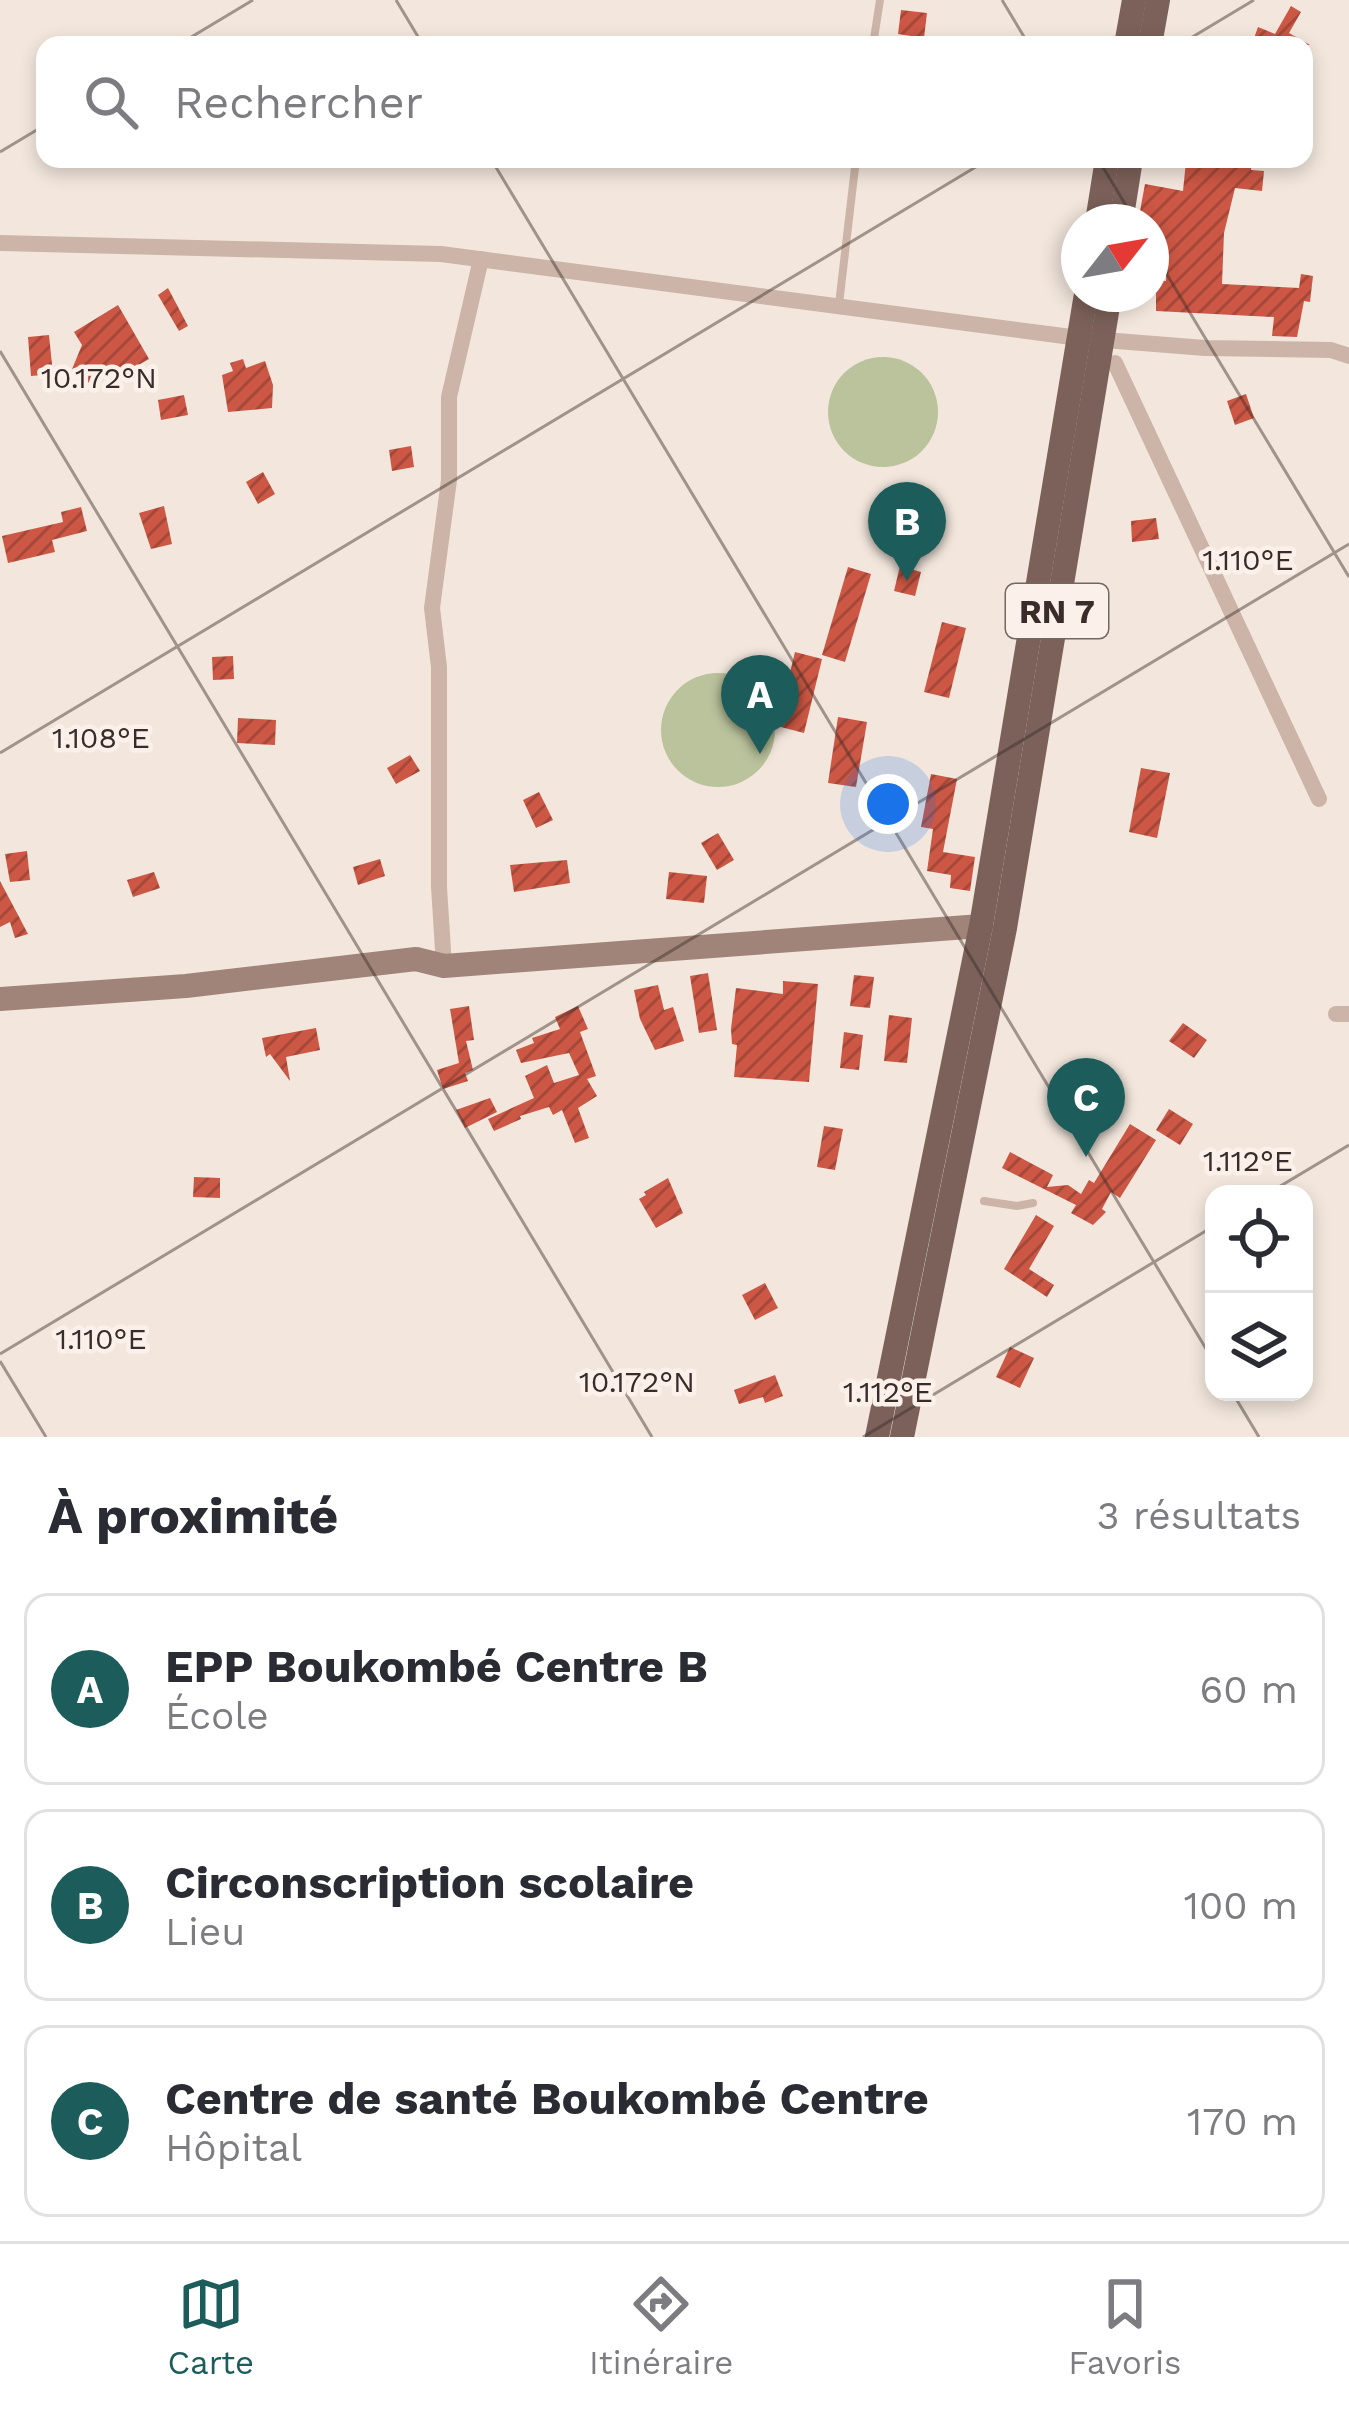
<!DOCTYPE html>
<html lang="fr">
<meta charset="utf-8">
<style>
:root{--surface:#fff;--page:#f7f7f7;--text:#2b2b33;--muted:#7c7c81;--line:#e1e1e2;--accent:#1c5c5a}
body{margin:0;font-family:"Work Sans",sans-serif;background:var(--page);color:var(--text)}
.controls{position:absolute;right:36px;bottom:36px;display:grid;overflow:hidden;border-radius:24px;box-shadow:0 6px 18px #0003}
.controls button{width:108px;height:108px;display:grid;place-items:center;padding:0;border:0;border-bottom:3px solid var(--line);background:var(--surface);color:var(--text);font:60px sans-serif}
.compass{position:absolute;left:1061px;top:204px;width:108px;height:108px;border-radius:50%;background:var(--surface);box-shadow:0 6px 18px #0003;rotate:59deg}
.you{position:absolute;left:888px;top:804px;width:42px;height:42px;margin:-30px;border:9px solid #fff;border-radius:50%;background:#1a73e8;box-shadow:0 0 0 18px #1a73e833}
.badge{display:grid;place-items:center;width:78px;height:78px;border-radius:50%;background:var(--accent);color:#fff;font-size:39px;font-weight:700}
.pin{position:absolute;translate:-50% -99px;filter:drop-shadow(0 3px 6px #0008)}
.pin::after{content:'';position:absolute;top:63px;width:42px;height:36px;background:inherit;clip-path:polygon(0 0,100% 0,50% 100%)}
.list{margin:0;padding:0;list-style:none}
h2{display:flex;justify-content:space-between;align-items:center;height:156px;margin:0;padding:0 48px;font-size:51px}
h2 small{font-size:39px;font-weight:400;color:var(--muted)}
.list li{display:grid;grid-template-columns:78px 1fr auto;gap:36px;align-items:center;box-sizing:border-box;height:192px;margin:0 24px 24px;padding:0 24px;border:3px solid var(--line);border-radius:24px}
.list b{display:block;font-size:45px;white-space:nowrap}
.list p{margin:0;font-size:39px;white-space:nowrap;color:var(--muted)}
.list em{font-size:39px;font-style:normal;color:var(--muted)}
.icon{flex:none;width:66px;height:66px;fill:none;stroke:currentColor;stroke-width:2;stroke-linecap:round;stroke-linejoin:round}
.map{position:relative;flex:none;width:1349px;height:1437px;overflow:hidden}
.search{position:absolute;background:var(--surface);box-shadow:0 6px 18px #0003;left:36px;right:36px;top:36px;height:132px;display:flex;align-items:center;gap:30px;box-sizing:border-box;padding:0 42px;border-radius:24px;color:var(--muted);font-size:45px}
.sheet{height:804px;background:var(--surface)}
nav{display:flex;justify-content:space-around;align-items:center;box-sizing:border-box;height:168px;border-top:3px solid var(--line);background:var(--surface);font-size:33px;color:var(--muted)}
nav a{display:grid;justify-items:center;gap:6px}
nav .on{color:var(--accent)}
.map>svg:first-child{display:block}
</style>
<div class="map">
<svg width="1349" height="1437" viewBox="0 0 1349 1437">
<defs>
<pattern id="building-hatch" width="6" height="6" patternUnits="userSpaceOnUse" patternTransform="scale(3)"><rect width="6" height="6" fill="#cb5744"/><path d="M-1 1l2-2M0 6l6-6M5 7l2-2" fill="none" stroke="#a64839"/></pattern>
</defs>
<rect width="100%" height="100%" fill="#f3e7dd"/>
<g fill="#bac39c">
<circle cx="883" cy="412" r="55"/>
<circle cx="718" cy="730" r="57"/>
</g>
<g fill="url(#building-hatch)">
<path d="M1291,6L1301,12L1289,33L1310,45H1262L1253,41L1258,27L1275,34Z"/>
<path d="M901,10L927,13L924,38L898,34Z"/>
<path d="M1239,159H1252L1251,170L1264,171L1262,191L1235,188L1224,233L1222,284L1299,288L1301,274L1313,276L1310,302L1304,301L1297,337L1272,336L1274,317L1156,311V280L1166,281L1167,244L1151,242V222H1138L1145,184L1183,191L1186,161L1238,164Z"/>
<path d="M168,288L188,326L179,331L158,295Z"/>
<path d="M118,305L149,359L112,380L101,364L92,384L70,374L82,345L74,332Z"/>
<path d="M49,335L53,374L31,376L28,337Z"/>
<path d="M243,359L246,368L265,361L273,385L272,408L228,412L222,375L233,371L230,363Z"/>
<path d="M1246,394L1254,418L1235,425L1227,401Z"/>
<path d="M184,395L188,415L161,420L158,400Z"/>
<path d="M411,446L414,467L392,471L389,450Z"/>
<path d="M263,472L275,494L258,504L246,482Z"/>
<path d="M164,506L172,544L151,549L139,513Z"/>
<path d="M81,507L87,531L52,540L55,552L8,563L2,536L63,522L61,512Z"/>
<path d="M1156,518L1159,539L1132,542L1131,521Z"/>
<path d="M900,566L921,572L915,596L894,591Z"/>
<path d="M848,567L871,574L845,662L822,655Z"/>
<path d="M942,622L966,628L949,698L924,692Z"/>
<path d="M795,652L822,659L804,733L777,726Z"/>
<path d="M233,656L234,679L213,680L212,657Z"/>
<path d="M838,717L867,722L856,787L828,783Z"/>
<path d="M238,718L276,720L275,745L237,743Z"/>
<path d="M410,755L420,771L396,784L387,768Z"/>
<path d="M1141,768L1170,773L1157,838L1129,832Z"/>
<path d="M931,774L957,779L943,852L975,857L970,891L950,888L951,875L927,871L933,829L921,827Z"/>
<path d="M539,792L553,820L536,828L523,800Z"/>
<path d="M718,833L734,860L717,870L701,843Z"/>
<path d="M27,851L30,880L10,882L5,854Z"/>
<path d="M380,859L385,876L358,885L353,867Z"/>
<path d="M567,860L570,883L514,892L510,865Z"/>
<path d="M154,872L160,888L133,897L127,880Z"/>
<path d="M669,872L707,876L704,903L666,899Z"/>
<path d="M0,881L17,913L28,934L15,938L10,922L0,927Z"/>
<path d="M708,973L717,1030L699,1033L690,976Z"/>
<path d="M854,975L874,977L870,1008L850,1006Z"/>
<path d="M783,981L818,984L809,1082L734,1077L737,1045L732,1044L731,1029L736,988L783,994Z"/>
<path d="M658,985L664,1010L673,1007L684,1041L655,1050L640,1019L634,990Z"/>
<path d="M469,1006L474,1040L466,1041L473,1070L465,1073L468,1081L443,1089L437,1070L459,1063L450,1009Z"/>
<path d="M578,1006L588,1029L580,1032L596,1076L587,1079L597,1096L578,1108L589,1138L575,1143L562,1110L553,1115L549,1107L520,1116L521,1119L494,1131L488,1119L534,1098L525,1076L547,1065L554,1083L579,1075L569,1053L521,1063L516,1050L534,1043L532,1038L560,1029L555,1017Z"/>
<path d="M889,1015L912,1018L907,1063L884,1061Z"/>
<path d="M1183,1023L1207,1040L1194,1058L1169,1041Z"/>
<path d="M316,1028L320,1050L286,1057L290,1081L270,1054L266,1057L262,1038Z"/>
<path d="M844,1032L863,1035L859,1070L840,1068Z"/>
<path d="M490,1098L497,1112L465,1128L456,1110Z"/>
<path d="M1169,1109L1193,1124L1180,1145L1156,1130Z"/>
<path d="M1130,1124L1156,1140L1120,1198L1111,1192L1102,1209L1106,1212L1093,1225L1071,1213L1076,1205L1002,1168L1010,1152L1053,1175L1047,1187L1068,1185L1081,1194L1089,1180L1094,1183Z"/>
<path d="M824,1126L843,1129L835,1170L817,1167Z"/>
<path d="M194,1177L220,1178V1198L193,1197Z"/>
<path d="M668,1178L683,1213L656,1228L639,1199L646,1195L644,1192Z"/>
<path d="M1036,1215L1054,1226L1029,1269L1054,1285L1047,1297L1004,1269Z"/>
<path d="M765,1283L778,1308L755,1320L742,1295Z"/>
<path d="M1010,1347L1034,1358L1020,1388L996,1377Z"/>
<path d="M775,1375L783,1396L765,1403L763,1397L739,1404L734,1390Z"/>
</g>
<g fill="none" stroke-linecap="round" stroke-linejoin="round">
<g stroke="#ccb5a8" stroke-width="8">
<path d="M873,45L880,0"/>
<path d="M839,304L856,159"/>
<path d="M984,1201L1017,1206L1033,1203"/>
</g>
<g stroke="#ccb5a8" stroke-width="16">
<path d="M0,243L441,254L1079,338L1205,348L1331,350L1349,356"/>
<path d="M1115,363L1319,799"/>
<path d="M444,966L439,887V667L432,608L449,480V397L481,259"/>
<path d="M1336,1014H1349"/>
</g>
<path stroke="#a08479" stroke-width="24" d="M0,999L186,986L416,959L444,966L981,926"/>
<g stroke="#7b6159" stroke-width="24">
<path d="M1126,45L1134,0"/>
<path d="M1150,45L1158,0"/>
<path d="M1097,222L1107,159"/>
<path d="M1121,222L1131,159"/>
<path d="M877,1437L981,926L1086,294"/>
<path d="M902,1437L1005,928L1110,294"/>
</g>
</g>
<path fill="none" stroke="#392c29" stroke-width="3" stroke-opacity="0.45" d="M396,0L423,45M1002,0L1029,45M178,45L253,0M1179,45L1254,0M0,152L45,125M491,159L1214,1362M1098,159L1136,222M1151,248L1349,577M0,351L652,1437M0,753L989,159M1267,1194L1349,1145M0,1354L1349,544M0,1361L46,1437M1232,1392L1259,1437M863,1437L1214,1226"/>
<g text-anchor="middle" stroke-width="9" stroke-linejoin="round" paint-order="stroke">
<rect fill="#fbf1ea" stroke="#736763" stroke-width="3" x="1006" y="584" width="102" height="54" rx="9"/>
<g font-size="33" font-weight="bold" fill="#392c29">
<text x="1057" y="623">RN 7</text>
</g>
</g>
<g font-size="30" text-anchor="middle" fill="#392c29" stroke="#fbf1ea" stroke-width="9" stroke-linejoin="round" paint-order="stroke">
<text x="99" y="388">10.172°N</text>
<text x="1248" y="570">1.110°E</text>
<text x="101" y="748">1.108°E</text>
<text x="1248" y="1171">1.112°E</text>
<text x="101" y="1349">1.110°E</text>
<text x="637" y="1392">10.172°N</text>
<text x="888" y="1402">1.112°E</text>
</g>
</svg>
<div class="controls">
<button><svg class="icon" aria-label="locate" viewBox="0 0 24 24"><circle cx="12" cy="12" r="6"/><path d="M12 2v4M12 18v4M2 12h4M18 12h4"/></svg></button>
<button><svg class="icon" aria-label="layers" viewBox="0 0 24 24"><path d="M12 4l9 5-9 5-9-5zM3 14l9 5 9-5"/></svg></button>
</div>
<svg class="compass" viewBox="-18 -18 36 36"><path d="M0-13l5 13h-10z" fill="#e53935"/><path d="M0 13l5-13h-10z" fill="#7c7c81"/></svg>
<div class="you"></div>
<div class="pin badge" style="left:760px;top:754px">A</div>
<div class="pin badge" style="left:907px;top:581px">B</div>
<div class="pin badge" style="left:1086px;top:1157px">C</div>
<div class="search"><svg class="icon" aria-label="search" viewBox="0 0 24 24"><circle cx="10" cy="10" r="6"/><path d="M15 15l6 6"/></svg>Rechercher</div>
</div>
<section class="sheet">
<h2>À proximité<small>3 résultats</small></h2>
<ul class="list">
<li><span class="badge">A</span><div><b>EPP Boukombé Centre B</b><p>École</p></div><em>60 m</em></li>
<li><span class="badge">B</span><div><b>Circonscription scolaire</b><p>Lieu</p></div><em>100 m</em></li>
<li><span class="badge">C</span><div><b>Centre de santé Boukombé Centre</b><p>Hôpital</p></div><em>170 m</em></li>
</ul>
</section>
<nav>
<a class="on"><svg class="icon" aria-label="map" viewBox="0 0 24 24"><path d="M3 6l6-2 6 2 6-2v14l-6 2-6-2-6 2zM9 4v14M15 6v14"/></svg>Carte</a>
<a><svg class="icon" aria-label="directions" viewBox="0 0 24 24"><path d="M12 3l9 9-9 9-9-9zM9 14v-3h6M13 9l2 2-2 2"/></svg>Itinéraire</a>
<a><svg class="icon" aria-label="saved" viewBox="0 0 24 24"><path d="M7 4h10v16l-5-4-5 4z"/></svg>Favoris</a>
</nav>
